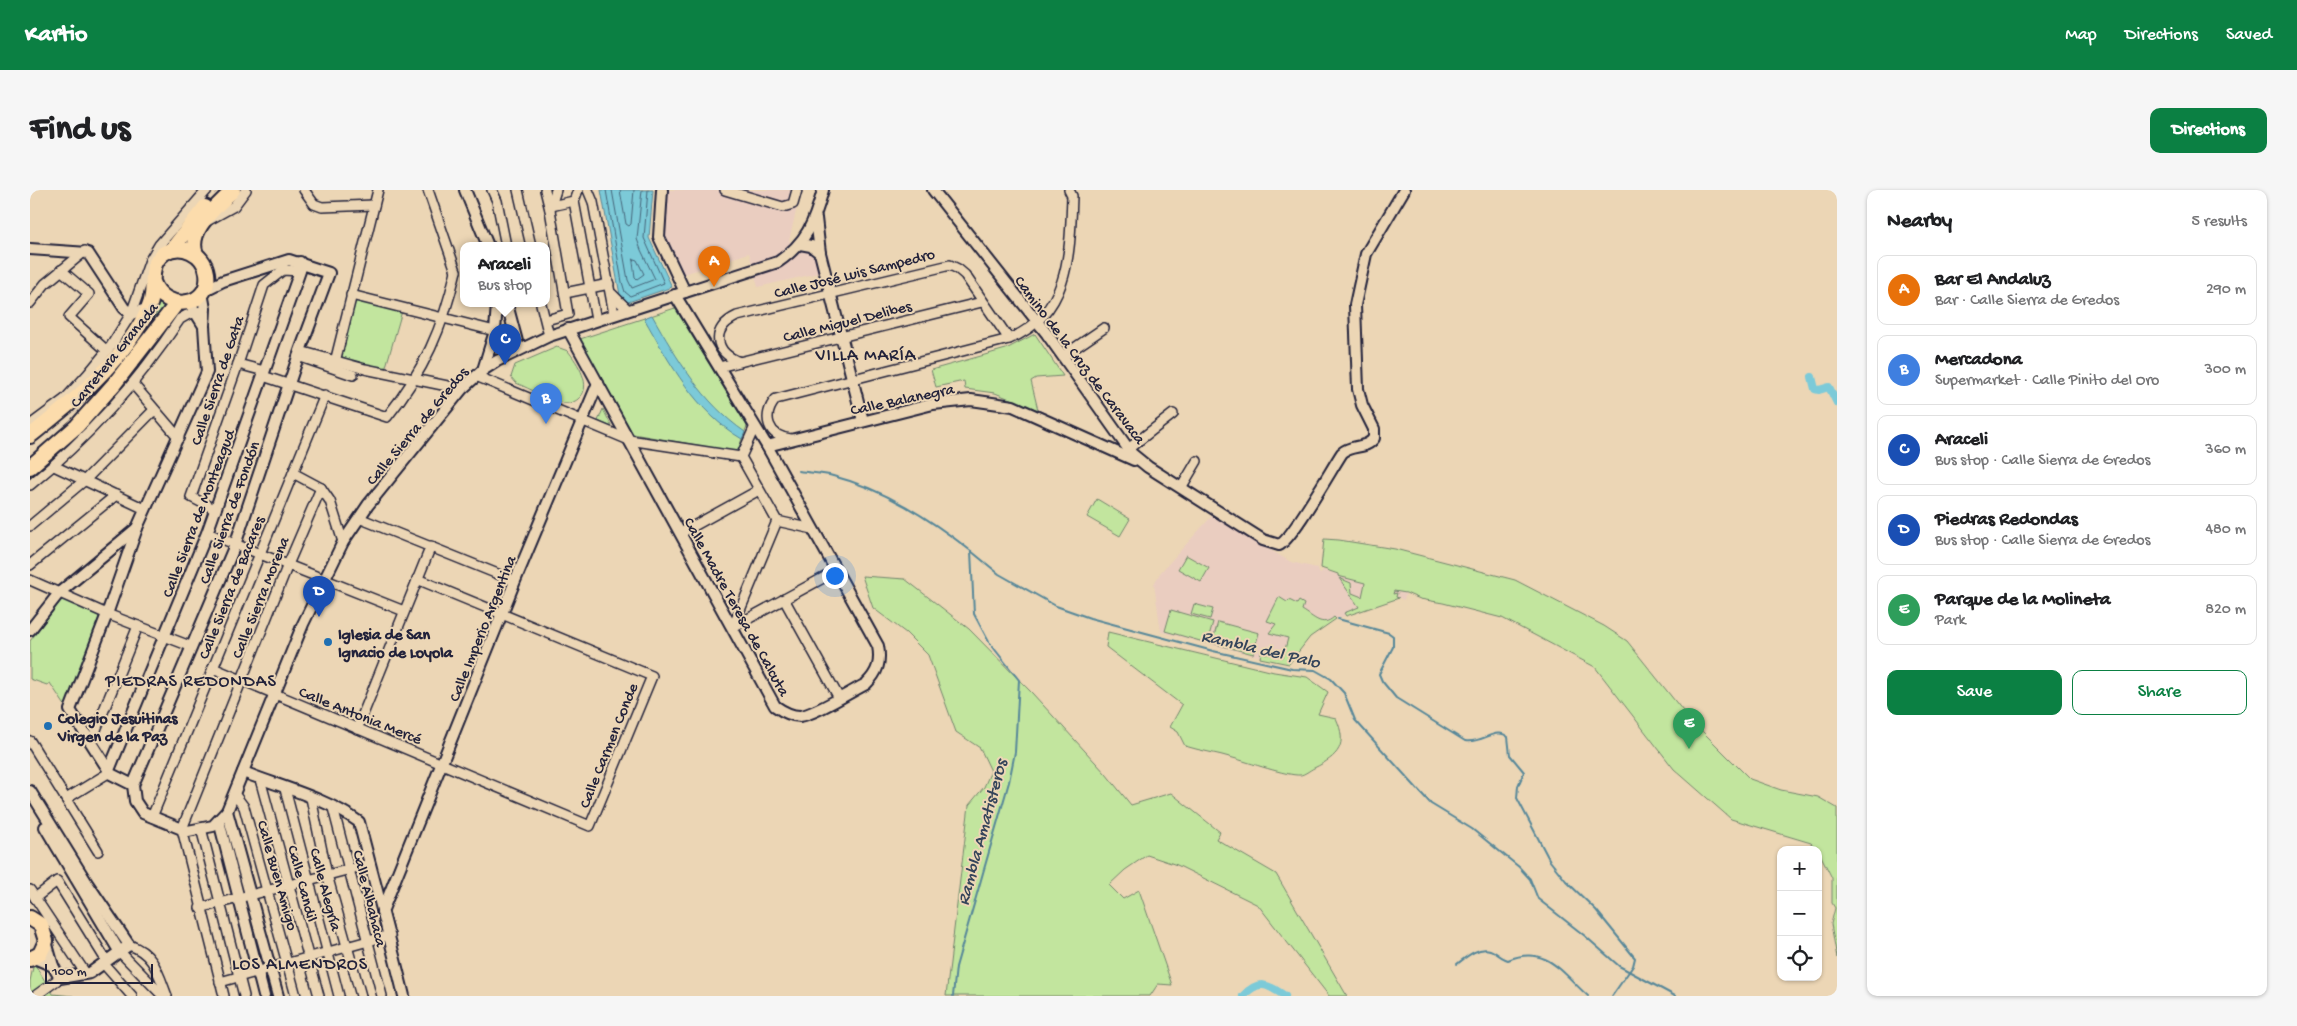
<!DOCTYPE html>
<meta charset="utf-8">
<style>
:root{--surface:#fff;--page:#f6f6f6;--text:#202124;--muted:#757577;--line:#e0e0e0;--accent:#0b8043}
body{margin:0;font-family:"Gochi Hand",sans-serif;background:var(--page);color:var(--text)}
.controls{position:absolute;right:15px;bottom:15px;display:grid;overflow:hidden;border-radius:10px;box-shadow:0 1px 4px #0004}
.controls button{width:45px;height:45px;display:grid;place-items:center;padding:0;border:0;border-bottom:1px solid var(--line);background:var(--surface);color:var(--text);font:25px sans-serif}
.scale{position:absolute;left:15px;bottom:12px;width:108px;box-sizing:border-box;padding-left:5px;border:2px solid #22223b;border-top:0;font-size:14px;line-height:18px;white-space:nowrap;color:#22223b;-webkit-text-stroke:4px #ecd6b5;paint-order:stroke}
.you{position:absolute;left:804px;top:385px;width:18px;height:18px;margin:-12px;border:4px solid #fff;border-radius:50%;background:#1a73e8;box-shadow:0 0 0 8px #1a73e833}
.badge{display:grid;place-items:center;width:32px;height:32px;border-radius:50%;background:var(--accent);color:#fff;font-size:16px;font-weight:700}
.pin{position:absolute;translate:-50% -41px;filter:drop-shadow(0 1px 2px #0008)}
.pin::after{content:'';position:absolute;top:26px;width:18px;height:15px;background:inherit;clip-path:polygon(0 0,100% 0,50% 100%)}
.popup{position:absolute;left:430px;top:52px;width:90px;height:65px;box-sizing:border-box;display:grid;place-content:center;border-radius:10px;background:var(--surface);filter:drop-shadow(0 1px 4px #0005);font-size:16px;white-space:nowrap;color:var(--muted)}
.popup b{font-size:19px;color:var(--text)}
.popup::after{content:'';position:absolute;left:50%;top:100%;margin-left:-10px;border:10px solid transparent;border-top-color:var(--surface)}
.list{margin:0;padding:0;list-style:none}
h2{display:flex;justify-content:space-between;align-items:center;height:65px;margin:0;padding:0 20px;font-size:21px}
h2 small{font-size:16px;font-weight:400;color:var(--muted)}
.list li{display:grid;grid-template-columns:32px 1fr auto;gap:15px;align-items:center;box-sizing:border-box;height:70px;margin:0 10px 10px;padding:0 10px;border:1px solid var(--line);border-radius:10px}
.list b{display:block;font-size:19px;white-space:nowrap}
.list p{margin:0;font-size:16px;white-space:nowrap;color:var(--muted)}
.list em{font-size:16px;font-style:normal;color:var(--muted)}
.actions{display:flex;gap:10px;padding:15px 20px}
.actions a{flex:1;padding:11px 0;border:1px solid var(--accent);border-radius:10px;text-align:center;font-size:18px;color:var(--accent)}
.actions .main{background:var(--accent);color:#fff}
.icon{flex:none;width:28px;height:28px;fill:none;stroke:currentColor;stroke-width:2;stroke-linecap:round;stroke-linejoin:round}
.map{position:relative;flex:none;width:1807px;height:806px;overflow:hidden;border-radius:10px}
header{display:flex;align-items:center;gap:30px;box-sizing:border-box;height:70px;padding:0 25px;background:var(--accent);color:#fff}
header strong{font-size:24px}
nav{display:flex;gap:28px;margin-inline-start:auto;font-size:18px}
.intro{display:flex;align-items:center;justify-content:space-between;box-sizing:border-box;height:120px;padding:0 30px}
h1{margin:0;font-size:35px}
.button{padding:12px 22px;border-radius:10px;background:var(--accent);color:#fff;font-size:18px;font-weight:700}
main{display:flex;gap:30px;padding:0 30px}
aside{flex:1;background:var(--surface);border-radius:10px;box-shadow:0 1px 4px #0004}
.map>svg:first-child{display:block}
</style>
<header>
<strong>Kartio</strong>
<nav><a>Map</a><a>Directions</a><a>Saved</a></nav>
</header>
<div class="intro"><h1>Find us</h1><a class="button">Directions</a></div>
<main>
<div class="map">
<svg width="1807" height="806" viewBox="0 0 1807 806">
<rect width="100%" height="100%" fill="#ecd6b5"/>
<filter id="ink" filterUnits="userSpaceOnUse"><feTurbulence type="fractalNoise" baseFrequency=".02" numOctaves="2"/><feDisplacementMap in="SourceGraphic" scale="10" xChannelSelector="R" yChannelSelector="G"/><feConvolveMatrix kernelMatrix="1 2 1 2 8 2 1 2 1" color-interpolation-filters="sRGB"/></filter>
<g filter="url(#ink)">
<g fill="#eacdc0">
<path d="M638,0H771L759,51L798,63L801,80L728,97L719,63L651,85L633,47Z"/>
<path d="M1182,326L1261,372L1287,378L1290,384L1293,380L1376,403L1374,410L1369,408L1305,429L1280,447L1259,474L1131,442L1124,394L1130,383Z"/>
</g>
<g fill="#c2e59e" stroke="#72846c">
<path d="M127,106L139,115L112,153L103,152Z"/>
<path d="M323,108L372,121L355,180L310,169Z"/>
<path d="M645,118L717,236L707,262L603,244L550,149Z"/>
<path d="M475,135L481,153L471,159Z"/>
<path d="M1005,144L1033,186L1006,188L1001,191L1008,220L965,203L935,199L934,191L906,197L901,180L976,159Z"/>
<path d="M527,157L538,161C547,172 564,197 548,209C545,212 538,214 533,213C517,209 501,199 486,193L481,187L485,175Z"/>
<path d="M573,219L582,237L568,231Z"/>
<path d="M25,261L29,266L0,290V283Z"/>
<path d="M1067,309L1100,329L1090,346L1057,327Z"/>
<path d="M1294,349L1309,350L1365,359L1485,390L1574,436L1597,451L1657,526L1720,589L1751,600L1788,607L1807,618V768L1801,734L1805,718L1802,713V688L1788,660L1781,653L1701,629L1644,579L1565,477L1472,428L1413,413L1390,409L1376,403L1364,401L1363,404L1367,403L1366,407L1369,408L1316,426L1314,423L1329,417L1309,388L1321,393L1322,403L1332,407L1335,393L1308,386V384L1291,378Z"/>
<path d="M1156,365L1179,378L1171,392L1148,379Z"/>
<path d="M832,386L875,389L939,439L1002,503L1076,584L1101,615L1141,603L1190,642L1186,649L1246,684L1317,806H1299L1228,715L1147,675L1117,665L1095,680L1079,695L1093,709L1109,700L1142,795L1128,794L1120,806H916L939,615L954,597L961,581L950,558L926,542L898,465L876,443L843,418Z"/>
<path d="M1249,407L1257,412L1259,410L1267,414L1269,411L1274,414L1272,420C1284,427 1292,438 1304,427L1306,429L1280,447L1259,474L1230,468L1231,462L1253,467L1258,448L1239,443L1246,434L1237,431Z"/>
<path d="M32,409L70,426L36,517L20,493L17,495L0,489V451Z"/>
<path d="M1164,414L1183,419L1180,429L1161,424Z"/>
<path d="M1141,420L1183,432L1177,453L1135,441Z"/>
<path d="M1188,432L1229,443L1223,464L1182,453Z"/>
<path d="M1078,442L1244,482L1277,487L1298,502L1288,524L1306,528C1318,555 1309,566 1284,578C1280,580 1274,585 1270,585C1257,586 1218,572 1203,568C1187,563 1171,561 1155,556L1148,542L1140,537L1152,515L1076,457Z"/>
<path d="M4,773L23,804L43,806H0V791Z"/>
</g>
<g fill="#7bcad8" stroke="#578799">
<path d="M571,0H623L619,48L642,97L598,112L590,105Z"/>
<path d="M622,125C647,169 673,213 715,242L712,249C666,222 640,174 614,128Z"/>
</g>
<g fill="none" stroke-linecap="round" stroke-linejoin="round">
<g stroke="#46657a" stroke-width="1">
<path d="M576,0L592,92L595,102L600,106L634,93L614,48L618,0"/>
<path d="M582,0L598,90L602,98L625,89L611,60L607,49L612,0"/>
<path d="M590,0L596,34L599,36L601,34L604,0"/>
<path d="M604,69L607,70L614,84L607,89L605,87L603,72Z"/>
</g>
<g stroke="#578799" stroke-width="2">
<path d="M769,281C780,283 792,283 803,286C854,299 900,329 941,361L944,424L959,452L989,490L985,562L979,592L926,777L923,806"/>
<path d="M941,361L969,384L1026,416L1060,428L1183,461L1262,479L1285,480L1301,489L1314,503L1325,530L1401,614L1442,639L1489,677L1500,689L1508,709L1555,746L1589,776L1645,806"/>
<path d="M1308,429L1359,443L1363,446V457L1349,484L1352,491L1366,508L1435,551C1453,554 1466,536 1478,547L1480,565L1494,582L1488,596L1487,608L1520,671L1536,691L1566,720L1605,768L1603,776L1582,806"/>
<path d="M1427,774C1435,768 1448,756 1460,760C1466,762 1471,768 1478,770C1516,754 1532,783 1558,806"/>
</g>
<g stroke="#7bcad8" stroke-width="8">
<path d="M1782,187L1785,199L1789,200L1799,197L1807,213"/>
<path d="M1213,806C1229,789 1237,794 1255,806"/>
</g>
<g stroke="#22223b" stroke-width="12">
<g id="minor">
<path d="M274,0L284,14L292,17L344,15"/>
<path d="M398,0L426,81"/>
<path d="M462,0L467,11L476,56"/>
<path d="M488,0L501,56"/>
<path d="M515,0L520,20L538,124L516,130"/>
<path d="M548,0L544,11L566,130"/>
<path d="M558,0L563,12L584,124"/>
<path d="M695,0L753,17L763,14L767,0"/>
<path d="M521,16L544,11"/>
<path d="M520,19L526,0"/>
<path d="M177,31L204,16L216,0"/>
<path d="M31,80L59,104L39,127L77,161"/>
<path d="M535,103L579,94"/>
<path d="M582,104L598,120"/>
<path d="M321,105L465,141"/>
<path d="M0,113L15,94L55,61"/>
<path d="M511,114L519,146"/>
<path d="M270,161L335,179L432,199"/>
<path d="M268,166L323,185"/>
<path d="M1033,166L1074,138"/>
<path d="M305,172L348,0"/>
<path d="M710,172C683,162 681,138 707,126L920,75L928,79L935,85L979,149"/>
<path d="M208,174L234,181"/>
<path d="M689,177L952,112"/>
<path d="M233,186L357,227C394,181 413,138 426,81"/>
<path d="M446,186L599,250L711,267"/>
<path d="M103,194L149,248"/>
<path d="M0,235L35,209L57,185L81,156L101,124L120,70L129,55L177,0"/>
<path d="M725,236L711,267L747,331L783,339"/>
<path d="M761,249C738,247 731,226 746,209L979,149C1040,124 1040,63 1042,6L1039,0"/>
<path d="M1098,259L1143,224"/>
<path d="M24,276L115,319"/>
<path d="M263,283L291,298L300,311L313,352"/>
<path d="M0,295C58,248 109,191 150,129L157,125L171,121"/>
<path d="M1151,298L1167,271"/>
<path d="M186,320L161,307L208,174L234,95L253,80L270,81"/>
<path d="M329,328L485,391"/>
<path d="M0,336L55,290L124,220"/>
<path d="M177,343L374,421"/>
<path d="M651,343L729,300"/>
<path d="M0,375L86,305"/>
<path d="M0,390L77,424L160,456"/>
<path d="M754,409L809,508"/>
<path d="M703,437L806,381"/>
<path d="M703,437L747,331"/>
<path d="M183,478L560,636L622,486L387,389"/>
<path d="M327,539L401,356"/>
<path d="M0,551L68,661"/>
<path d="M61,552L108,436"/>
<path d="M230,589L289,806"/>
<path d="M255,599L309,806"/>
<path d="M203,606L205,605L214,617L266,806"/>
<path d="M281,608L297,685L331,806"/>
<path d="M36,609L80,582"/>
<path d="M303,618L352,806"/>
<path d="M122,627L295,205"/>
<path d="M171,638L214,806"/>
<path d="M0,700L56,784"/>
<path d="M5,708L27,691L76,770"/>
<path d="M170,718L340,674"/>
<path d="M99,755C124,763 128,783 137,806"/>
<path d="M89,761L133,806"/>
<path d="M73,773L102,806"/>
<path d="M190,792L360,745"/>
<path d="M5,806L30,788"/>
<path d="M194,806L152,639L257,377L291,298"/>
</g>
</g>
<g stroke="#22223b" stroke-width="14">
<g id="tertiary">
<path d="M435,0L458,56"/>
<path d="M632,0L629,47L655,102"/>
<path d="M903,0L1017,144L1102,264L1118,277L1233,350L1249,355C1261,351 1302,278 1312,263C1321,254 1336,260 1344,248V239L1332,215L1328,199L1325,115L1336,64L1374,0"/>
<path d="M770,54L781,56L790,63L786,28"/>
<path d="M0,59L58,63L94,118L101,124L119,118"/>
<path d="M790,63L833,231"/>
<path d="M172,102L175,119L174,136L177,182L107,338L77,424L40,520L81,584L103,595L105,611L113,623L152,639L158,641L183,636L197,621L273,434L313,352L338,315L432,199L453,180L467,171L519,146L748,72C777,52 784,33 793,0"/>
<path d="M159,112L174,136"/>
<path d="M477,114L489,159"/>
<path d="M538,139L745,516C752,521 760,526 770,526C784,525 822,501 836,494C848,482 851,472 848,456L737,256L645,105"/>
<path d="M453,180L465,141L467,114"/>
<path d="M737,256L903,214L941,210L983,216L1104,270"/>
<path d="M0,440L29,403L107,338"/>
<path d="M79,580L177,343L270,81V72"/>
<path d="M213,582C251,597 296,608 329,632C344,690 360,748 374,806"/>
<path d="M103,595L205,355L270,161L299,83L259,70L193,91L173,101"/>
<path d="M0,601L57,693L99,755L60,783L30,788L23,776"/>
<path d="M197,621L248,806"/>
<path d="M189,631L234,806"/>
<path d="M15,637L89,761"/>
<path d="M352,722L485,391L568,193"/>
<path d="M4,768L23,776L16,751"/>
</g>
</g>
<g stroke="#22223b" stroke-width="18">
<g id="primary">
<path d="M142,59L175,17"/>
<path d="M166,64C156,40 188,16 203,0"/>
<path d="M0,246C40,214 82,181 109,136C115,127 121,116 122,105C124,90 119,74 134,63C151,52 174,63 177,83C182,117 135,124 123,92"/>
<path d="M0,277L47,236L85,193L147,113"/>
<path d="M0,728L11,735L16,751L10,764L0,769"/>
</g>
</g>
<use href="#minor" stroke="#ecd6b5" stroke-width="9"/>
<use href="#tertiary" stroke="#ecd6b5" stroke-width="10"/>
<use href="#primary" stroke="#fcdcac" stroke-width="14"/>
</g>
</g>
<g fill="#1f6fb2" stroke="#ecd6b5" stroke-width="2">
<circle cx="298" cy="452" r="5"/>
<circle cx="18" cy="536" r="5"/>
</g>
<g text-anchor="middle" stroke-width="4" stroke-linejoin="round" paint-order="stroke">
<g font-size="16" fill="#22223b" stroke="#ecd6b5">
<text transform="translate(824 82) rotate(-14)" y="6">Calle José Luis Sampedro</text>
<text transform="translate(817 130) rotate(-14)" y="6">Calle Miguel Delibes</text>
<text transform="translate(83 164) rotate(-51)" y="6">Carretera Granada</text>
<text transform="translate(1051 169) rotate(53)" y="6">Camino de la Cruz de Caravaca</text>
<text transform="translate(186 190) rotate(-71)" y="6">Calle Sierra de Gata</text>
<text transform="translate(872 208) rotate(-12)" y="6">Calle Balanegra</text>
<text transform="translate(386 235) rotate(-50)" y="6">Calle Sierra de Gredos</text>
<text transform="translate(198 322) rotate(-70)" y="6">Calle Sierra de Fondón</text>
<text transform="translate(167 323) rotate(-69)" y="6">Calle Sierra de Monteagud</text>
<text transform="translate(200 397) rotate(-68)" y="6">Calle Sierra de Bacares</text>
<text transform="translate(229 407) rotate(-68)" y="6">Calle Sierra Morena</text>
<text transform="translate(708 416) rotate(61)" y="6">Calle Madre Teresa de Calcuta</text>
<text transform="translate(451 438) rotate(-68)" y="6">Calle Imperio Argentina</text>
<text transform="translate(331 524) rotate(22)" y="6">Calle Antonia Mercé</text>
<text transform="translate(577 555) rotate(-68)" y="6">Calle Carmen Conde</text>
<text transform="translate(249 685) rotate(74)" y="6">Calle Buen Amigo</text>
<text transform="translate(274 693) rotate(75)" y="6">Calle Candil</text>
<text transform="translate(297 699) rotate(75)" y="6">Calle Alegría</text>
<text transform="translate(341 708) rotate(76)" y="6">Calle Albahaca</text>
</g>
<g font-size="16" font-weight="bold" fill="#22223b" stroke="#ecd6b5" text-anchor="start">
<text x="308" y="449">Iglesia de San<tspan x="308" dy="18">Ignacio de Loyola</tspan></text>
<text x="28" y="533">Colegio Jesuitinas<tspan x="28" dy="18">Virgen de la Paz</tspan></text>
</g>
<g font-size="18" letter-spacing="1" fill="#22223b" stroke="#ecd6b5">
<text x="836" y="170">VILLA MARÍA</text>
<text x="161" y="496">PIEDRAS REDONDAS</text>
<text x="270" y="779">LOS ALMENDROS</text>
</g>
<g font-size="18" font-style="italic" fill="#34445a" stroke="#ecd6b5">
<text transform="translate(1231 458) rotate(13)" y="6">Rambla del Palo</text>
<text transform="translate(951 642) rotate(-75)" y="6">Rambla Amatisteros</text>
</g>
</g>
</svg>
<div class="controls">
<button>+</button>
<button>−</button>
<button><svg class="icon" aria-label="locate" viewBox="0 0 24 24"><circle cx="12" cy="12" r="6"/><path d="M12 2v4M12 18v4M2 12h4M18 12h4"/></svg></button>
</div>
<div class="scale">100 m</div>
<div class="you"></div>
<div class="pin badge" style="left:684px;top:97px;background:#e8710a">A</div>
<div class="pin badge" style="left:516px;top:234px;background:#3f7fe0">B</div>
<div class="pin badge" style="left:475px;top:175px;background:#1a4fb4">C</div>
<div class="popup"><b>Araceli</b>Bus stop</div>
<div class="pin badge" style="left:289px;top:427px;background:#1a4fb4">D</div>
<div class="pin badge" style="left:1659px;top:559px;background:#2e9e5b">E</div>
</div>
<aside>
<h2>Nearby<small>5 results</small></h2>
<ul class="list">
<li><span class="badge" style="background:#e8710a">A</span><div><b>Bar El Andaluz</b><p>Bar · Calle Sierra de Gredos</p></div><em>290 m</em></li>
<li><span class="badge" style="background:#3f7fe0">B</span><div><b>Mercadona</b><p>Supermarket · Calle Pinito del Oro</p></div><em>300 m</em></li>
<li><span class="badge" style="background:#1a4fb4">C</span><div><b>Araceli</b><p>Bus stop · Calle Sierra de Gredos</p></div><em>360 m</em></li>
<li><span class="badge" style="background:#1a4fb4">D</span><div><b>Piedras Redondas</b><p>Bus stop · Calle Sierra de Gredos</p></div><em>480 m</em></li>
<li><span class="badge" style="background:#2e9e5b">E</span><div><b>Parque de la Molineta</b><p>Park</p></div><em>820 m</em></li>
</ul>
<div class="actions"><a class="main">Save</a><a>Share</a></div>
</aside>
</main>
